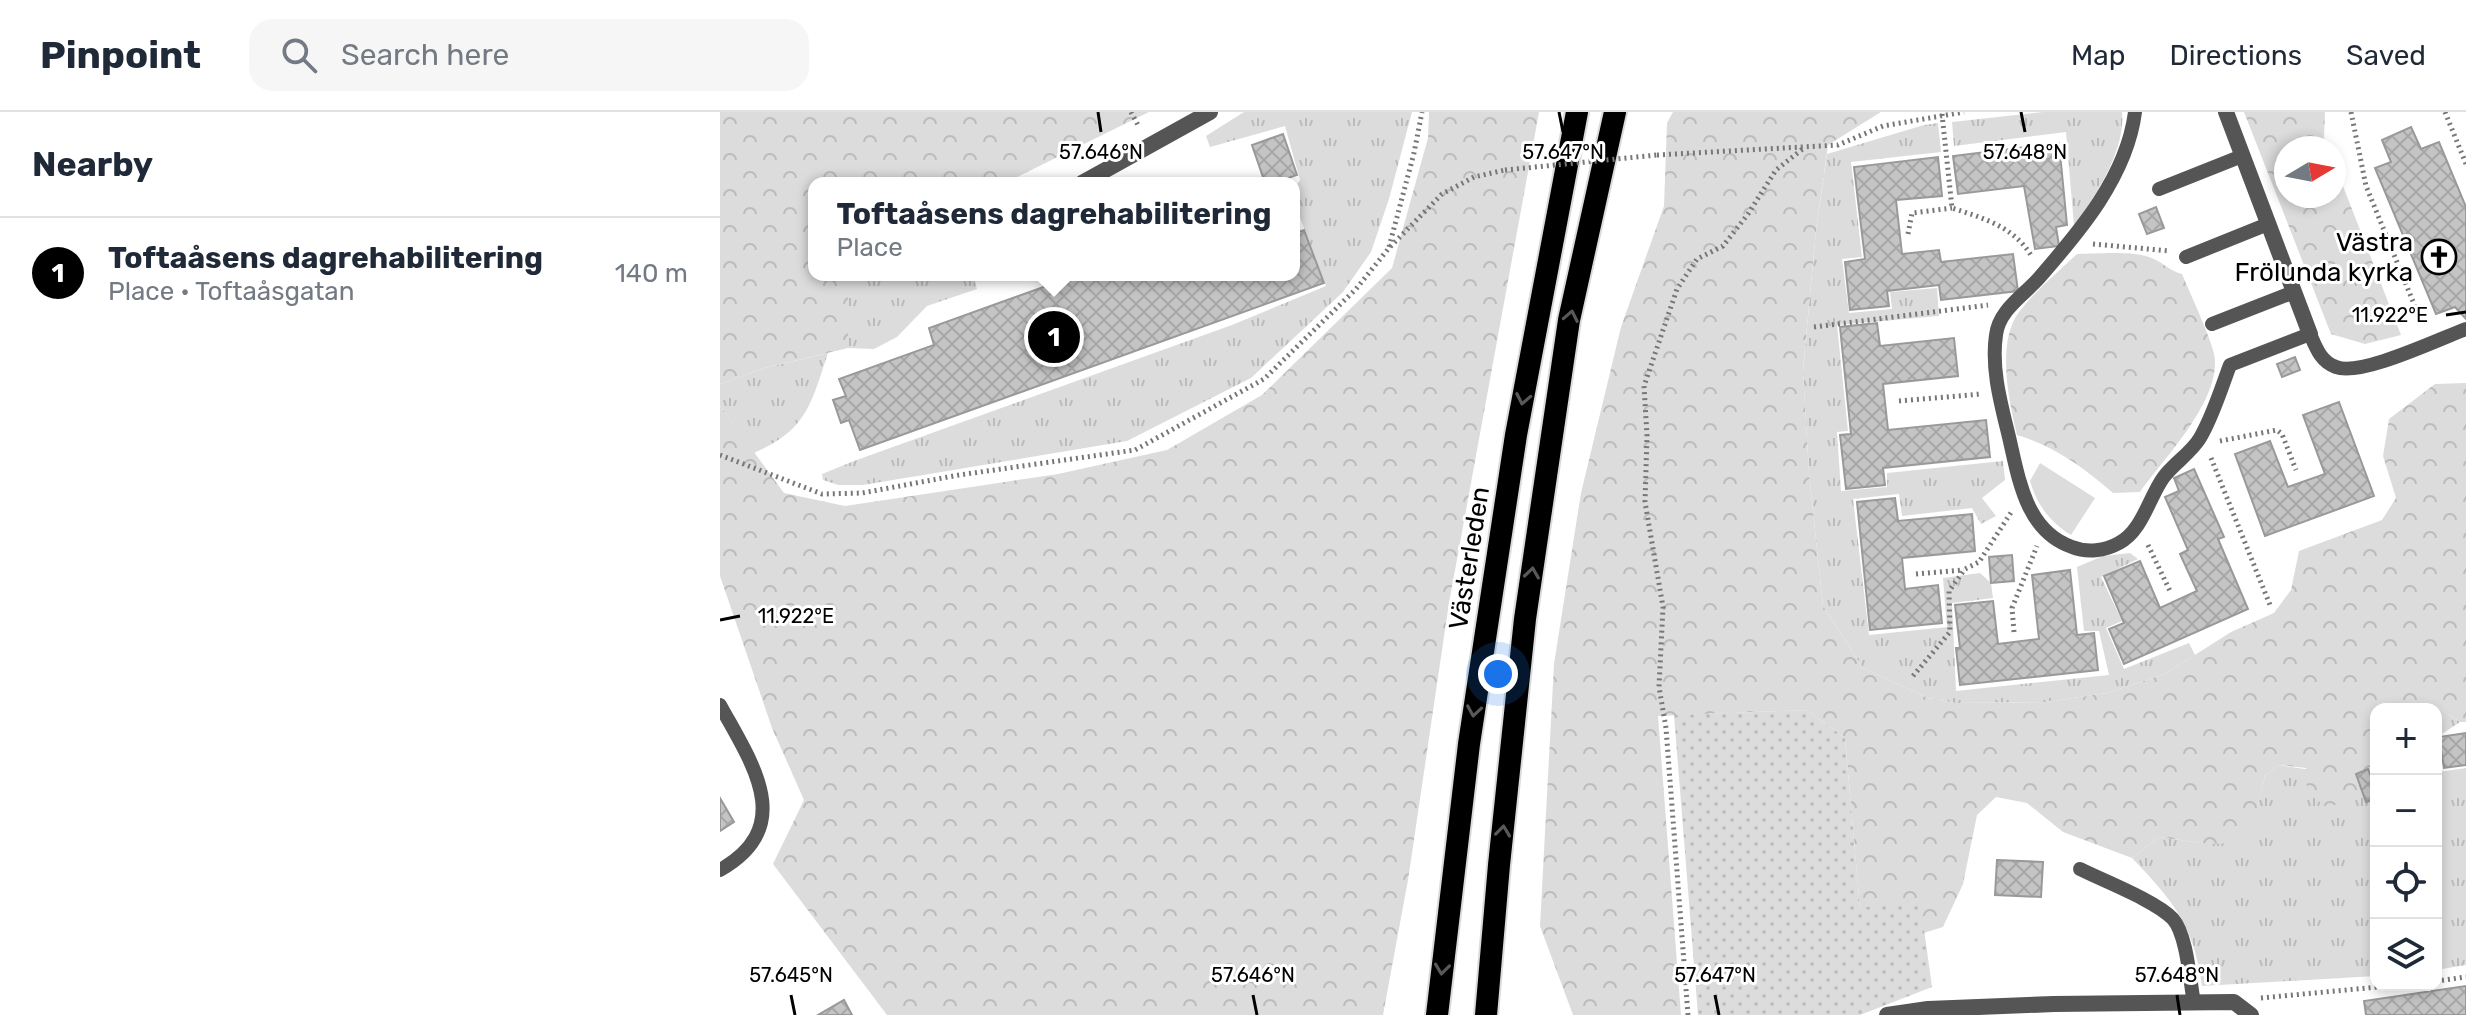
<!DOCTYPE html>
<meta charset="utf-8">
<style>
:root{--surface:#fff;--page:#f6f6f7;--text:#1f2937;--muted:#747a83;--line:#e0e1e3;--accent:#000}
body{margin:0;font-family:Rubik,sans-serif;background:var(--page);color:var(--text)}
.controls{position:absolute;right:24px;bottom:24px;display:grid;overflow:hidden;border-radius:16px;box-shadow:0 4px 12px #0003}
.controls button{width:72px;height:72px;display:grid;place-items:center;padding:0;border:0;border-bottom:2px solid var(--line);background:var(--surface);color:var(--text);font:40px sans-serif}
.compass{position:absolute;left:1554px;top:24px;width:72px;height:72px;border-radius:50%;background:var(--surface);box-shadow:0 4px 12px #0003;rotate:80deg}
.you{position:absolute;left:778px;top:562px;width:28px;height:28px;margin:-20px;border:6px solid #fff;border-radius:50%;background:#1a73e8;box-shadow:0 0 0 12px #1a73e833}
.badge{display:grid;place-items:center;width:52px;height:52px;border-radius:50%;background:var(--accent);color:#fff;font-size:26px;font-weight:700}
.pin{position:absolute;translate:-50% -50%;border:4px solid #fff;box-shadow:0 2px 8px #0006}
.popup{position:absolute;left:88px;top:65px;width:492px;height:104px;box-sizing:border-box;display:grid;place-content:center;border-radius:16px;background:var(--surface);filter:drop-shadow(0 2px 6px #0005);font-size:26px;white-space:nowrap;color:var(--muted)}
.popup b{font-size:30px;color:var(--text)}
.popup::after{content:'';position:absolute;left:50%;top:100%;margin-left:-16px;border:16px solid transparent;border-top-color:var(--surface)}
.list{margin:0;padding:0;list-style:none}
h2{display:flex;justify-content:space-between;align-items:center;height:104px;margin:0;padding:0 32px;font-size:34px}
h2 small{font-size:26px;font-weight:400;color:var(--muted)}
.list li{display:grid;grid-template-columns:52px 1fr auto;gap:24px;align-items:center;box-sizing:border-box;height:112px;padding:0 32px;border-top:2px solid var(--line)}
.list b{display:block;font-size:30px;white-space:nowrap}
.list p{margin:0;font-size:26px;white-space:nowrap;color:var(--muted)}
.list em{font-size:26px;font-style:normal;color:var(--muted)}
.icon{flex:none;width:44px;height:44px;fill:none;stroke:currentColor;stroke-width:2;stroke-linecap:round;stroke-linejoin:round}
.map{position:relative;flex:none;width:1746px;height:903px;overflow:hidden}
header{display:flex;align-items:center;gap:48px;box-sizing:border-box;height:112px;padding:0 40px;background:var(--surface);border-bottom:2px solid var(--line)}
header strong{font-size:38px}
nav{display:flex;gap:44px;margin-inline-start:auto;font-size:28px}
.search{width:560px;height:72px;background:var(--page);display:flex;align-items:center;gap:20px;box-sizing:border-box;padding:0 28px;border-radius:24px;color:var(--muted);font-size:30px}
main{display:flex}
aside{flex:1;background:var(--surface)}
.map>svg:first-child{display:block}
</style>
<header>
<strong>Pinpoint</strong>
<div class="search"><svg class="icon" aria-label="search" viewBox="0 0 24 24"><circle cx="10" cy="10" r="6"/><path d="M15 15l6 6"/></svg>Search here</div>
<nav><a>Map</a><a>Directions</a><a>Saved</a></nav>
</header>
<main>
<aside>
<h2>Nearby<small></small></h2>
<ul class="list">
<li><span class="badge">1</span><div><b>Toftaåsens dagrehabilitering</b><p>Place · Toftaåsgatan</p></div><em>140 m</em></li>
</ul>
</aside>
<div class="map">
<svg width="1746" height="903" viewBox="0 0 1746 903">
<defs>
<pattern id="grass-tufts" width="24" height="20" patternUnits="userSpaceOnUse" patternTransform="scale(2)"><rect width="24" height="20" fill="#dcdcdc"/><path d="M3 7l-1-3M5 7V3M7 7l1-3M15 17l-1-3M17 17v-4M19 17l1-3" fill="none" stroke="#bbb"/></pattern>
<pattern id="forest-crowns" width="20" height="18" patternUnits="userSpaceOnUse" patternTransform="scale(2)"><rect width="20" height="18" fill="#dcdcdc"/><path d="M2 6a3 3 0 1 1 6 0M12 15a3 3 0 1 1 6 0" fill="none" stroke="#bbb"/></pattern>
<pattern id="garden-dots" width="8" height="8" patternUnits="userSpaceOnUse" patternTransform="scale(2)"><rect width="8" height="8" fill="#dcdcdc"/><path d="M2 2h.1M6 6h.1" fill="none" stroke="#bbb" stroke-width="1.8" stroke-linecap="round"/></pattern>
<pattern id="building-cross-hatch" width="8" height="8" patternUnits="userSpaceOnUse" patternTransform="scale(2)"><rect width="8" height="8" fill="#c4c4c4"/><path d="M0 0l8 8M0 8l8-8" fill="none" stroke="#a7a7a7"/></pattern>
</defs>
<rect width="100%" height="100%" fill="#fff"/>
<g fill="url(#grass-tufts)">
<path d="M524,0H692L669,87L651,140L623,180L531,266L407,329L143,373H118L103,368L102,362L134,349L512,213L606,174L574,90V77L580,68L565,14L490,35L486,24Z"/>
<path d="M1323,0H1402C1406,38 1375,85 1354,114L1346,20L1234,34L1232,10Z"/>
<path d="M1218,11L1221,40L1131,50L1142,145L1122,147L1129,201L1172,197L1170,180L1217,176L1219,204L1117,213L1128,319L1117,320L1121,379L1167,375V361L1283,349L1285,368L1262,386L1276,404L1261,412L1252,396L1182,404L1179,382L1133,387L1149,523L1227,515L1223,466L1260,461L1271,471L1273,486L1232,491L1236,579L1389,563L1379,519H1364L1357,455L1383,444L1410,441L1418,447L1381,465L1402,509L1386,516L1404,557L1469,531L1475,543L1445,562L1387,581L1326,590L1235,591L1208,586L1143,556L1103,494L1089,361L1083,259L1096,118L1107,42L1204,13Z"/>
<path d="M128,163H253L257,177L207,194L177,225L154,237L128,236Z"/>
<path d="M108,241C91,292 87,318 34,341L0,294V272L45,256Z"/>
<path d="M1711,591L1740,610L1716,626V597H1663Z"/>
<path d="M1716,642L1719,660L1746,656V853L1716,858Z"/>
<path d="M1558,653L1647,666L1656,656V864L1482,874C1474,813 1453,789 1412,746L1439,725L1487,732L1535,705L1545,664Z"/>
</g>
<g fill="url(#forest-crowns)">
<path d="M0,0H429L285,71H94V163H128V236L45,256L0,272Z"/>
<path d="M709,0H819L729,491L688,768L663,903H167L53,752L84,688L52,616L0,464V294L64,381L125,394L338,362L447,338L542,283L672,156L708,26Z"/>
<path d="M953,0H1161L1108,33L1096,118L1083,258L1089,361L1103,494L1143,556L1208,586L1235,591L1326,590L1387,581L1445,562L1511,520L1554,501L1571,478L1579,439L1662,408L1676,386L1663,344L1669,307L1715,272L1746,271V610H1740L1711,591L1656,597V656L1635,688L1606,695L1587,680L1586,656L1558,653L1545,664L1535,706L1518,731L1487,732L1439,725L1412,746L1343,720L1307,691L1276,685L1257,703L1243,772L1223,815L1184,827L1140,797L1125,626L1087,598L938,604L961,903H853L820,814L834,552L861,381L901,215L944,94L947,11Z"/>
<path d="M1524,0H1605L1604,25L1608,36H1566V84H1614V51L1681,223L1645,232L1611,222Z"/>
<path d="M1357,142C1378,142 1416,138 1434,147C1445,152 1450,159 1462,162C1469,179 1495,234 1495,248C1497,293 1444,346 1420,380L1393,381C1363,355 1336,335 1297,323C1289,289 1276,231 1299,200C1315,179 1337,161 1357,142Z"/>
</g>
<path fill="#dcdcdc" d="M1320,351L1375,386L1351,423C1330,410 1317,393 1310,369Z"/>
<path fill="url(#garden-dots)" d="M1087,598L1125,626L1140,796L1200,788L1212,875L1140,903H978L954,603Z"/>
<g fill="url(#building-cross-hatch)" stroke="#999" stroke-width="2">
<path d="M1691,15L1701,37L1719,30L1746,95V207L1735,195L1716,202L1655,56L1671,50L1662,28Z"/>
<path d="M563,22L577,63L554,71H545L532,33Z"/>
<path d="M1339,31L1347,113L1336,115L1339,134L1315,137L1304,74L1238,82L1233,44Z"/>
<path d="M1218,45L1222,84L1176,88L1182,142L1219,138L1221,150L1293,142L1298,179L1221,188L1219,173L1167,179L1169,194L1130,198L1125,150L1145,147L1134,55Z"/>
<path d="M1436,95L1444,116L1427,122L1419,102Z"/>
<path d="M584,118L604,171L140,338L129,308L121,311L113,288L126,284L119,267L214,233L209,216L357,163H396L397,166L407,163H574V122Z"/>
<path d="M1157,211L1160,234L1234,226L1238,264L1163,272L1168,318L1266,308L1270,345L1163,356L1165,373L1126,377L1120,323L1131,322L1120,215Z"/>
<path d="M1575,245L1580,258L1562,265L1557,252Z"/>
<path d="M1619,290L1654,384L1545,424L1515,342L1550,329L1568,375L1605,362L1583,303Z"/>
<path d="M1474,357L1504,425L1498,427L1528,497L1404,552L1389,517L1404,511L1384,464L1420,449L1440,496L1477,479L1460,442L1468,438L1445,385L1459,379L1454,366Z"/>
<path d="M1175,386L1178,409L1252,402L1255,439L1182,446L1185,477L1218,473L1222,511L1150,518L1137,390Z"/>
<path d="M1292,443L1294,469L1271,471L1269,445Z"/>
<path d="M1350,458L1357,523L1374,521L1378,558L1240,573L1236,536H1240L1235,493L1273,489L1278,532L1319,527L1312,463Z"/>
<path d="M1746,621V653L1724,656L1719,625Z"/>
<path d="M1648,657L1656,678V687L1646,690L1636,662Z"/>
<path d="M0,686L14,710L0,719Z"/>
<path d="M1277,748L1323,750L1321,785L1275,783Z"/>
<path d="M1746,874V903H1646L1644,889Z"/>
<path d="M124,888L132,903H98Z"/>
</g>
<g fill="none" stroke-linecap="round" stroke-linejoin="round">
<g stroke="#dbdbdb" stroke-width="26">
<g id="trunk">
<path d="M717,903L749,632L796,323L857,0"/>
<path d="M766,903L779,753L805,507L849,208L895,0"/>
</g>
</g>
<g stroke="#777" stroke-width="5" stroke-dasharray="2 4" stroke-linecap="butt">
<path d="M411,0L419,15"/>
<path d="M1631,0L1646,74L1703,214"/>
<path d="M1725,0L1746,52"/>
<path d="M1222,2L1232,96C1263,106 1295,115 1312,145"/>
<path d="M937,43L1118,33L1163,14L1244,0"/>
<path d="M1188,122L1192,101L1232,96"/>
<path d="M1373,132L1450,139"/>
<path d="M669,135L694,41L702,0"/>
<path d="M1094,215L1268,193"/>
<path d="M1179,289L1261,282"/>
<path d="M1500,329L1557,318L1562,322L1576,358"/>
<path d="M0,343L102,382L142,381L239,363L415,338L544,267L636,177L669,136L722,82L754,65L785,58"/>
<path d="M1491,346L1550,493"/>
<path d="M1428,433L1450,479"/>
<path d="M1196,462L1244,458"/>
<path d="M1294,520L1292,496L1317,434"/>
<path d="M1193,564L1230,520L1229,479L1245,457L1259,450L1292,399"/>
<path d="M1716,869L1746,865"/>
<path d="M1541,886L1679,873"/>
<path d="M968,903L946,616L939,575L943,495L925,390L927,324L924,274L957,177L977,147L1003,134L1028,102L1056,58L1085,35"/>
</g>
<g stroke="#555" stroke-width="14">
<path d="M1415,0C1407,64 1360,119 1319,166C1303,184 1279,198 1276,223C1271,257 1281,292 1289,325C1299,368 1306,419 1352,435C1367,441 1385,439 1399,431C1422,419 1429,386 1443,366C1453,352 1471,341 1480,326C1493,304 1501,277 1510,253L1590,222C1596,236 1601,250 1616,255C1640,265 1719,227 1746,217"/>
<path d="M1439,77L1522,44"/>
<path d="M1466,145L1548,112"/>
<path d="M1492,212L1574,180"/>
<path d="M0,593C31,650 78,714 0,758"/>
<path d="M1360,757C1384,769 1436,789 1453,807C1467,823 1470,870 1474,891"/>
</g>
<g stroke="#555" stroke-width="16">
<path d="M1506,0L1590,222"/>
<path d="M362,71L490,0"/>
<path d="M1167,903L1208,897L1334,892L1514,890L1531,903"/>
</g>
<use href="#trunk" stroke="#000" stroke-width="22"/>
<path stroke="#777" stroke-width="5" stroke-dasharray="2 4" stroke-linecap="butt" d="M785,58L937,43"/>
</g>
<defs><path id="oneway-chevron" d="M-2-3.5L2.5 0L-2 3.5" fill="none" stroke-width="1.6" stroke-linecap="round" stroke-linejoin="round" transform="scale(2)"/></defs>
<g stroke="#595959">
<use href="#oneway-chevron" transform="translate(851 204) rotate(-79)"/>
<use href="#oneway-chevron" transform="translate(803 287) rotate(101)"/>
<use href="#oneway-chevron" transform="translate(812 461) rotate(-82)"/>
<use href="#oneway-chevron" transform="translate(754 599) rotate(99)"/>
<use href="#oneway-chevron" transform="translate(783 719) rotate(-83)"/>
<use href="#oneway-chevron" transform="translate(722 857) rotate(97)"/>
</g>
<path fill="none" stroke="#000" stroke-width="3" d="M378,0L381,20M839,0L843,20M1301,0L1305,20M1726,203L1746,200M0,508L20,504M71,883L75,903M533,883L537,903M995,883L999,903M1457,883L1460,903"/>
<defs>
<g id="church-ring" transform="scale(1.8)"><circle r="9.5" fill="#fff" stroke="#000" stroke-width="1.5"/><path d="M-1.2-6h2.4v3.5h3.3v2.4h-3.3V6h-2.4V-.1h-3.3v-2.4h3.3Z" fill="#000"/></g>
</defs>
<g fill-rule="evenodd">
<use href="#church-ring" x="1719" y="145"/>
</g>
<g text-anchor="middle" stroke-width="6" stroke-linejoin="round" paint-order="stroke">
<g font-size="26" fill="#000" stroke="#fff" text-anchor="end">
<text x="1693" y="139">Västra<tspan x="1693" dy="30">Frölunda kyrka</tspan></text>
</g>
<g font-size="26" fill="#000" stroke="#fff">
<text transform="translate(749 446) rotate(-81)" y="9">Västerleden</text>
</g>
</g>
<g font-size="20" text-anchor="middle" fill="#000" stroke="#fff" stroke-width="6" stroke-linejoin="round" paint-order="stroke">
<text x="381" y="47">57.646°N</text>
<text x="843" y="47">57.647°N</text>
<text x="1305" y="47">57.648°N</text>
<text x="1670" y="210">11.922°E</text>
<text x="76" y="511">11.922°E</text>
<text x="71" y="870">57.645°N</text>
<text x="533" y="870">57.646°N</text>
<text x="995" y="870">57.647°N</text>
<text x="1457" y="870">57.648°N</text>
</g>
</svg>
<div class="controls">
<button>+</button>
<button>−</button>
<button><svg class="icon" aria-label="locate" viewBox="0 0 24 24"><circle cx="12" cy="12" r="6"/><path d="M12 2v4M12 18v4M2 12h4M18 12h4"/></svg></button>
<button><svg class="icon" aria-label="layers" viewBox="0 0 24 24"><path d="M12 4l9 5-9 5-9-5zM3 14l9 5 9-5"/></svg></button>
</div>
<svg class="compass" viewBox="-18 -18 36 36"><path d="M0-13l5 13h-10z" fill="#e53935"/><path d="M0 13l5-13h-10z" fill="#747a83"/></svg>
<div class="you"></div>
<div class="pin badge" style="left:334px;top:225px">1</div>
<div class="popup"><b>Toftaåsens dagrehabilitering</b>Place</div>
</div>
</main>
